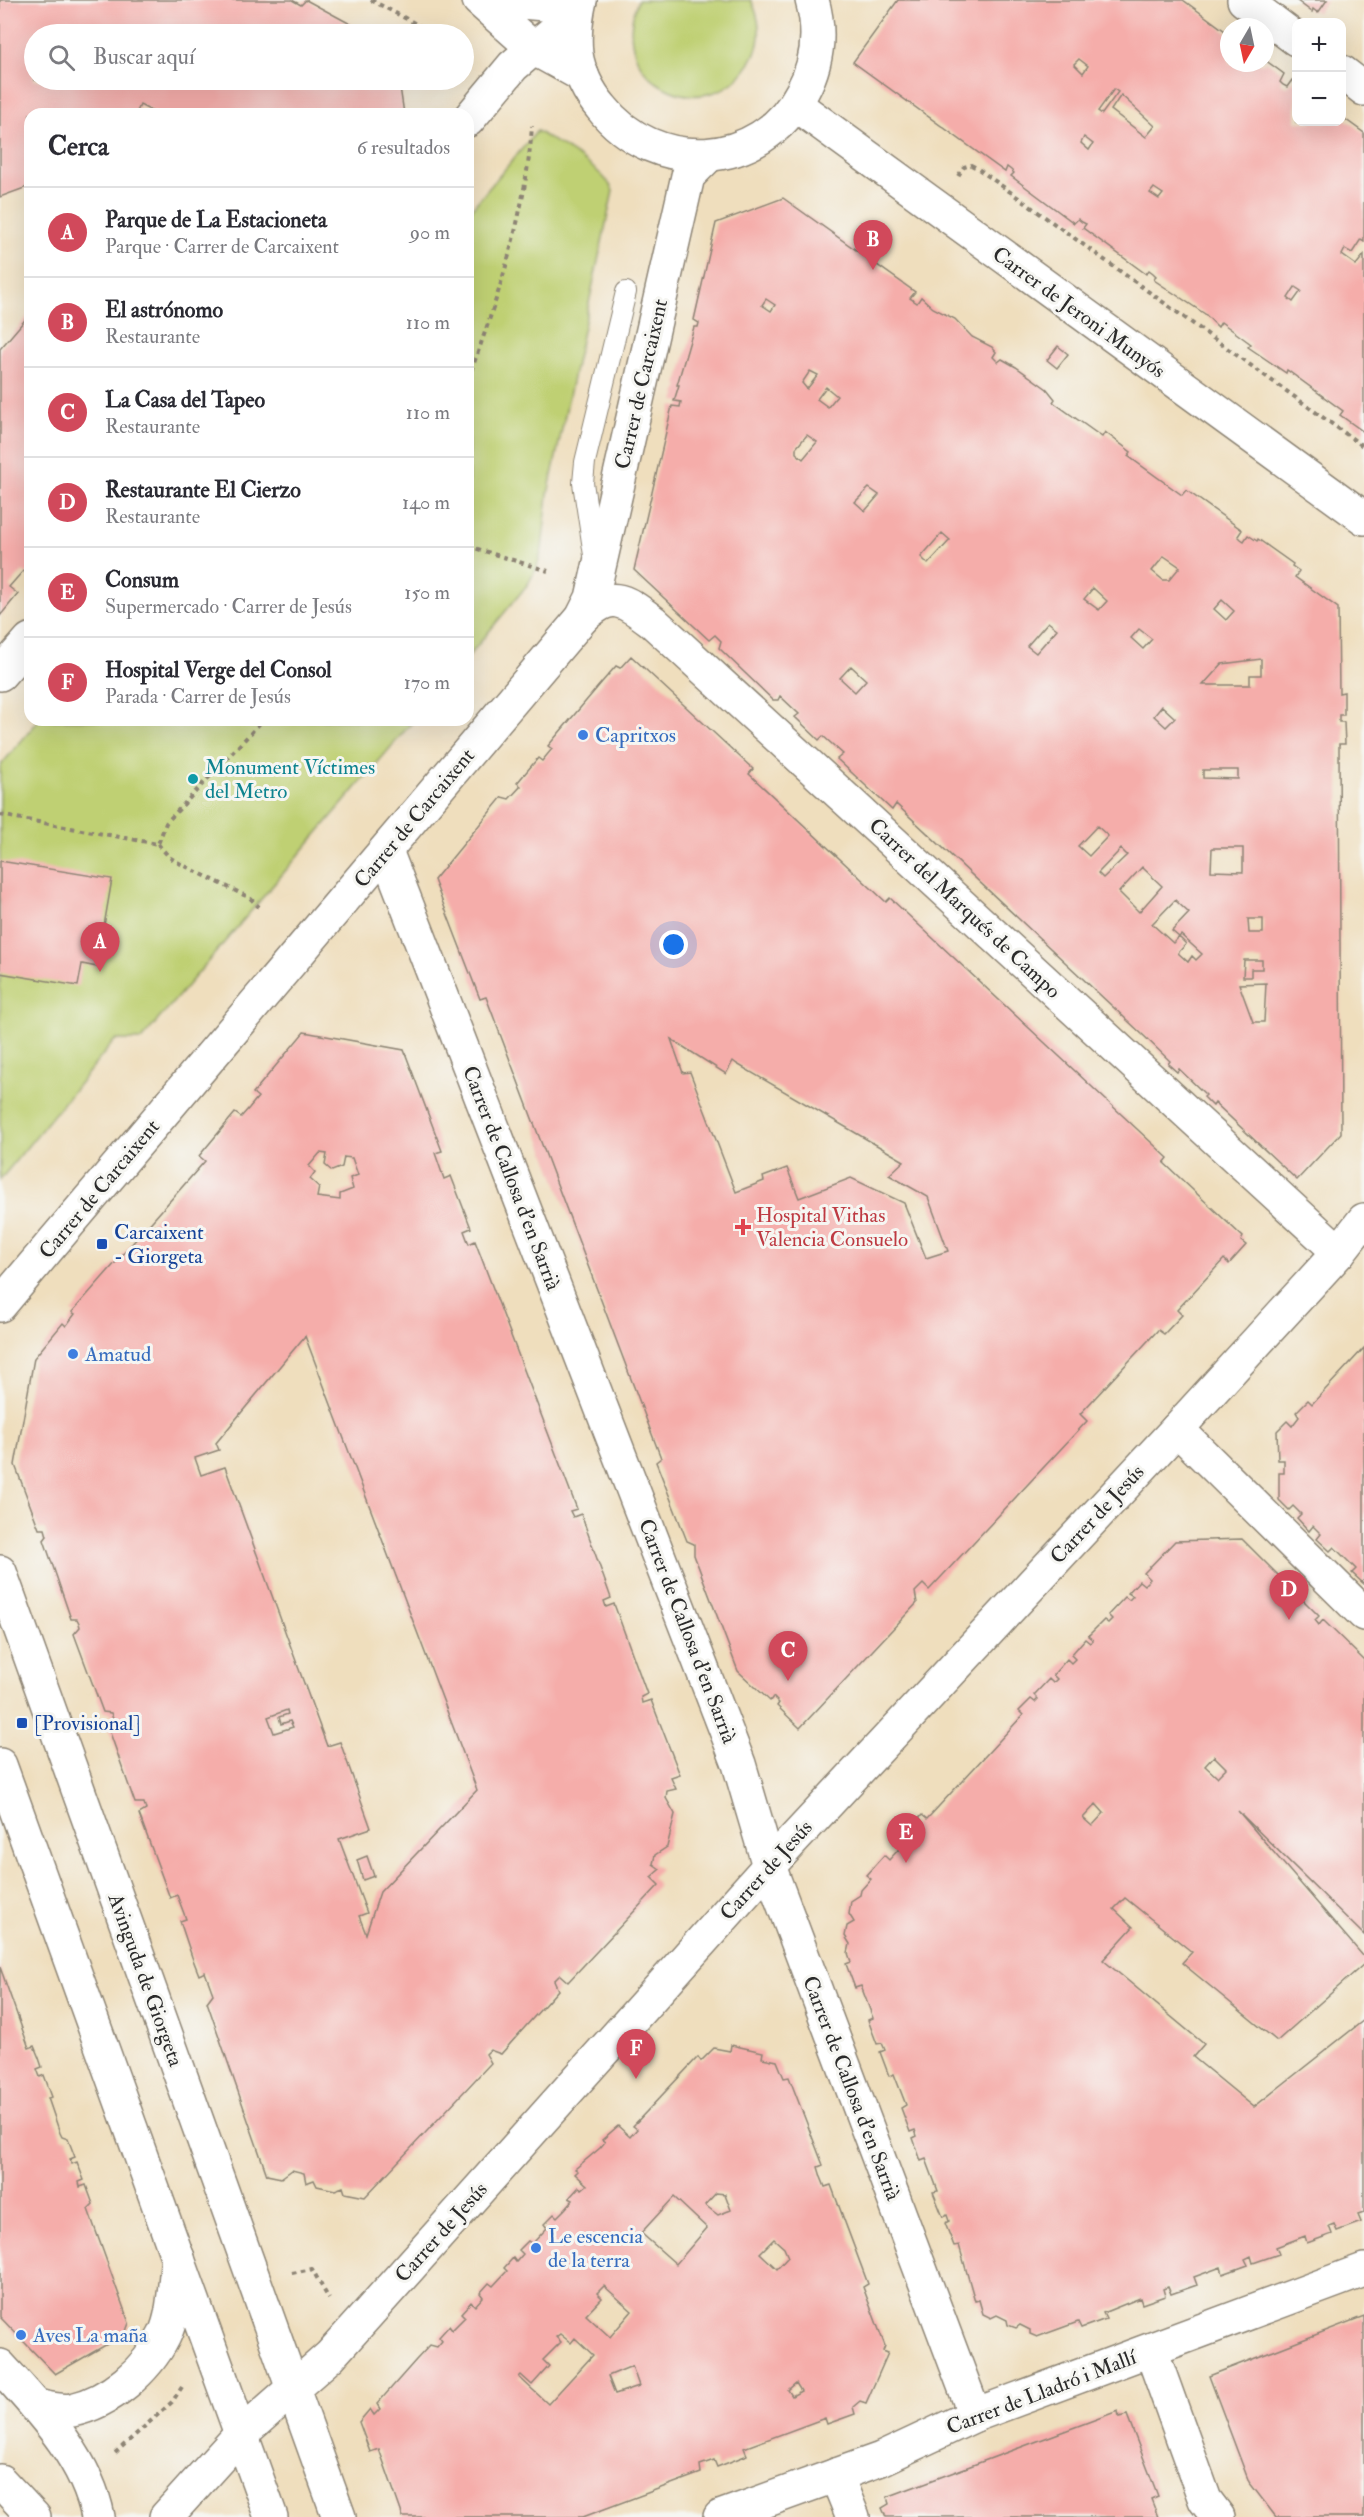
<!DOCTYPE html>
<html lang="es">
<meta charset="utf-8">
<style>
:root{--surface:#fff;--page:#f2f2f3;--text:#2b2b33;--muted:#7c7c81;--line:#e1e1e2;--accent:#d1495b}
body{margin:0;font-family:"IM FELL Double Pica",serif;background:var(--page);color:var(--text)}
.controls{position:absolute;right:18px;top:18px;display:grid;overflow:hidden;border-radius:12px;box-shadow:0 6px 24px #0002}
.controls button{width:54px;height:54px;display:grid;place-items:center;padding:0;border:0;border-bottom:2px solid var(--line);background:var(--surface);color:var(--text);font:30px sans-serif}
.compass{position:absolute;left:1220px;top:18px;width:54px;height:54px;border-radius:50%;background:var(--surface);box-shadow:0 6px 24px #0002;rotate:189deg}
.you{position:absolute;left:674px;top:945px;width:21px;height:21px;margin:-15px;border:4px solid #fff;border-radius:50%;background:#1a73e8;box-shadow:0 0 0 9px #1a73e833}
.badge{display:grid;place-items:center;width:39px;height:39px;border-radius:50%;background:var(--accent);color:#fff;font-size:20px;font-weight:700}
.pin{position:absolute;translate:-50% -50px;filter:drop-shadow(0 2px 3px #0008)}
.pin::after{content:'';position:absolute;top:32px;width:21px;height:18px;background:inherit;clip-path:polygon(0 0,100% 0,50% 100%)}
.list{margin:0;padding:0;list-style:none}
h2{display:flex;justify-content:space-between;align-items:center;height:78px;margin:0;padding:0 24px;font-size:26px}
h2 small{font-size:20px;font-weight:400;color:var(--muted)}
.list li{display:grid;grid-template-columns:39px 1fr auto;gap:18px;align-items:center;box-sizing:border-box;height:90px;padding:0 24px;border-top:2px solid var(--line)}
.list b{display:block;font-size:22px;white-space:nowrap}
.list p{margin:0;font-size:20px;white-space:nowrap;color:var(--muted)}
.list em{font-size:20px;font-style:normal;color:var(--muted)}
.icon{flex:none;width:33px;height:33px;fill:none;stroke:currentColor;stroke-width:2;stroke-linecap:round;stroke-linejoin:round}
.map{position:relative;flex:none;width:1364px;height:2517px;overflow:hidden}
.search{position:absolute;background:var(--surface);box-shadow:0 6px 24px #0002;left:24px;top:24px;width:450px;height:66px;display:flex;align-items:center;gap:15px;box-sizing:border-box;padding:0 21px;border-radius:33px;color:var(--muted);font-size:22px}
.panel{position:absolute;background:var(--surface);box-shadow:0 6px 24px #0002;left:24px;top:108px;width:450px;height:618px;border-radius:18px}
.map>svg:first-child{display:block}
</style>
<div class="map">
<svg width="1364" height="2517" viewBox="0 0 1364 2517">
<rect width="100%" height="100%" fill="#f6f6f2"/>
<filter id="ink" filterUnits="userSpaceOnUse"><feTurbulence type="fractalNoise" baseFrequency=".0167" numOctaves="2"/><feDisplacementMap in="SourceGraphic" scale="12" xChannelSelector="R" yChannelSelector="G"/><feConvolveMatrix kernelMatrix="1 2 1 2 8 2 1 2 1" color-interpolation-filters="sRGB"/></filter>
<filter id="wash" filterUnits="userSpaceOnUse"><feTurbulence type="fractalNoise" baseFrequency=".008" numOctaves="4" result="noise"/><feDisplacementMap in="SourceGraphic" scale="24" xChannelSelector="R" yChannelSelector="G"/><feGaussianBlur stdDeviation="1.35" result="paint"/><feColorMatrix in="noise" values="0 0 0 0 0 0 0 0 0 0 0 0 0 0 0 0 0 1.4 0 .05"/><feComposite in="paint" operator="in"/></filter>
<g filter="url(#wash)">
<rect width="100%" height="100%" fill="#efdebd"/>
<g fill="#bfd073" stroke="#757e4f" stroke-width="1.5">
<path d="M638,0H751C760,18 763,39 753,57C714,134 603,85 638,0Z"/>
<path d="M537,131C556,143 606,170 613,191L548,494L542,549L537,567L528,584L468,657V213Z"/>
<path d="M39,720H414L141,1040H115L0,1180V766Z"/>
</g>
<g id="blocks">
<g fill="#f5adaa" fill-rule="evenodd">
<path d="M0,0H292L301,5L306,0L369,34H34V80H399L404,114H157L140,105L136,114H30V186L0,197Z"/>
<path d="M898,0H1183L1229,34V63H1265V60L1284,74L1280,82L1283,85L1287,87L1292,80L1296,84V122H1342V117L1364,133V241L1361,239L1352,253L1345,249L1342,255L1356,265L1364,255V432L1340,415L1343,411L1287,370L1286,373L1248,347L1251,344L1221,322L1218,327L1205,314L1154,280L1156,276L1153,273L1149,270L1146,274L1083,228L1086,224L1082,222L1078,219L1074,223L1011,176L1014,173L1011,170L1007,167L1005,172L853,62ZM1079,59L1088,66L1083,73L1074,64ZM1114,89L1118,92L1102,114L1098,111ZM1121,95L1155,126L1146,137L1111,110ZM1084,137L1093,144L1089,150L1081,143ZM1154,188L1163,194L1159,199L1150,193ZM1295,287L1301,291L1293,302L1288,298Z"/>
<path d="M1296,0H1327L1318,13L1313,9L1312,12Z"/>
<path d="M783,198L915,292L910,298L917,303L921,297L933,308L955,319L972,337L992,347L996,352L993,357L998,362L1002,359L1016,367L1047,389L1055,399L1053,402L1102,437L1105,432L1131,452L1128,456L1182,495L1186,490L1242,530L1238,536L1241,539L1244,541L1248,535L1257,541L1258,539L1293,564L1292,566L1299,571L1295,577L1338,608L1339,693L1344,692V715H1339V722H1344L1345,744H1339L1341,1133L1297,1180L1215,1103L1213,1106L1204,1097L1206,1095L1179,1069L1177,1072L1168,1064L1170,1061L1143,1035L896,804L892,810L865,785L837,759L843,754L823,736L819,740L795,717L799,714L780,696L778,700H773L719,648L721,641L715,635L709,640L634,570L672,406L680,407L681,402L674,401L679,385H677L694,327H698L699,323L694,320L716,223ZM766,299L775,305L771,311L762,305ZM810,371L818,375L807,389L802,383ZM826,387L837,396L828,407L817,399ZM807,435L817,442L803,459L796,453V448ZM869,488L879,495L865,511L855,502ZM942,533L950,540L928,564L921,557ZM1164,556L1180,567L1169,580H1163L1152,571ZM1093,588L1107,601L1099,610L1084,599ZM1222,600L1234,611L1226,620L1214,609ZM1048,622L1057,629L1036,653L1027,646ZM1139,629L1152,639L1143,649L1131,638ZM1261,659V675H1250V685H1203L1222,664ZM851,666L866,680L855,692L840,678ZM1162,706L1175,718L1166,727L1154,716ZM1203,770H1238V779L1203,778ZM1097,826L1108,836L1089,856L1078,846ZM1212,848H1243V872L1211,871ZM1121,849L1127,855L1103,878L1098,873ZM1142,867L1162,886L1139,912L1119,892ZM1175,900L1189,913L1172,931L1179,937L1181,935L1202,954L1196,960L1192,956L1188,962L1178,953L1186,944L1179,937L1173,943L1152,924ZM1248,919H1263V933H1249ZM1244,960H1262V969H1251V977H1243ZM1266,983L1264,1022H1253L1239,984Z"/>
<path d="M30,314V571L27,574L23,571L9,587L18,594L0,616V349Z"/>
<path d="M1058,346L1068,354L1057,368L1047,360Z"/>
<path d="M631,656L753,769L749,774L886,902L890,898L1168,1158L1164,1163L1243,1237L1241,1241L1246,1245L1229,1264L1224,1259L1177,1310L1182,1315L1164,1334L1158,1330L1080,1414L1087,1421L929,1590L923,1584L915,1592L917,1603L800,1728L777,1706L779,1703L773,1697L770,1701L738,1671L694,1555V1544L687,1541L656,1462L661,1458L486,997L480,999L434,880L502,797L509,799L521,786L517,783L538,758L542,761L552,749L548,746L602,682L616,666L620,668ZM671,1039L726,1074L733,1061L737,1064L904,1161L889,1175L928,1197L948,1251L926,1258L904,1203L851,1178L799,1198L787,1168L763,1177L764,1181L736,1192L690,1072L683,1073Z"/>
<path d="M0,861L112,879L97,967L82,964L78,986L0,973Z"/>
<path d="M304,1032L404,1050L442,1151L435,1153L444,1179L451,1176L471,1228L464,1231L467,1239L469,1244L475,1241L577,1509L570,1511L573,1517L581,1514L611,1598L604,1601L606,1607L614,1604L632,1653L647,1694L641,1697L642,1703L651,1700L680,1775L671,1778L676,1789L667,1791L666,1798L675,1814L667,1847L655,1855L653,1864L660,1869L651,1877L659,1885L568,1982L560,1975L554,1981L558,1990L501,2054L490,2050L486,2054L491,2063L365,2197L345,2193L343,2187L335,2190L317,2186L314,2180L306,2183L304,2173L292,2170L281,2178L267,2175L207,2002L213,1994L205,1972L199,1975L192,1957L180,1921L186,1919L177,1895L170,1898L139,1814L146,1810L144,1803H135L108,1727L113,1719L111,1713L103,1712L74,1634L80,1627L79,1623L77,1619H71L44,1540L47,1536L45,1529H39L15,1465L34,1358L63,1323L66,1326L75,1314L72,1312L205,1161L199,1156L235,1113L241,1117L249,1108L258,1097L253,1093ZM320,1153L327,1154L325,1165L332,1171L342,1167L344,1157L352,1158L358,1175L350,1178L353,1189L340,1194V1200L317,1197L319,1187L310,1179L315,1172L309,1166ZM305,1336L477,1790L380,1892L366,1934L359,1916L367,1913L339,1839L371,1828L340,1742L327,1746L225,1467L201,1475L195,1458L219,1450L216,1443ZM287,1710L288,1714L279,1717L281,1724L290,1721L293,1727L274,1733L268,1717Z"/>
<path d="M1364,1348V1584L1352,1573L1356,1569L1334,1547L1330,1551L1317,1539L1321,1534L1313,1526L1309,1531L1297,1518L1301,1514L1293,1506L1289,1510L1279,1500V1473H1284V1460H1278L1277,1431L1287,1421L1292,1426L1299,1417L1296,1412L1308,1400L1312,1404Z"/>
<path d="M1242,1539L1319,1616L1315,1620L1319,1625L1323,1620L1364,1660V1935L1238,1811L1364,1957V1964L1277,2041L1182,1963L1192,1952L1125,1898L1114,1909L1133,1927L1103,1960L1204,2044L1193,2057L1254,2107L1364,2020V2213L1358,2215L1361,2222L1337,2231L1334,2224L1329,2226L1332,2234L1307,2243L1305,2236L1276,2247L1279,2254L1253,2263L1251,2256L1245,2259L1248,2265L1223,2274L1221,2267L1194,2277L1197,2285L1171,2294L1168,2287L1163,2289L1165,2296L1142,2304L1140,2298L1103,2313L1106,2319L1081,2328L1078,2322L1037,2337L1030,2334V2330L1020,2325L1016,2328L1008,2325L1007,2320L997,2315L991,2318L983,2314L979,2300L975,2301L959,2245L954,2246L945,2223L949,2221L947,2215L943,2217L933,2192L938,2191L926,2159L921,2161L913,2138L917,2136L915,2130L910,2132L901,2108L906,2105L894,2074L889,2076L880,2052L885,2050L882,2043L877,2044L868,2020L873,2018L861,1986L855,1988L846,1964L851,1962L848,1953L850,1944L845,1936L847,1926L854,1922L849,1914L851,1901L860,1895L861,1890L871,1879L866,1875L884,1855L889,1860L909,1838L905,1834L922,1815L927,1819L1023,1715L1019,1711L1031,1699L1035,1702L1038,1699L1034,1695L1049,1679L1053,1683L1057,1679L1053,1675L1067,1659L1071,1663L1075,1659L1071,1655L1085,1639L1090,1643L1093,1640L1088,1636L1104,1620L1108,1623L1112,1619L1108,1615L1125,1597L1129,1600L1133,1596L1128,1593L1139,1581L1144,1585L1150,1579L1144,1573L1175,1541ZM1214,1756L1226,1768L1217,1777L1205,1766ZM1096,1804L1104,1813L1092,1826L1083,1818Z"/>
<path d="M367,1856L374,1876L363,1880L357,1860Z"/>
<path d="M0,1967L29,2048L34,2046L39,2058L42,2067L37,2069L40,2077L44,2075L52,2097L48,2098L60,2133L62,2137L68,2139L75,2157L70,2159L72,2164L77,2162L84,2180L79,2182L80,2187L86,2185L93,2204L88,2209L129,2323L125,2334L55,2374L0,2317Z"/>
<path d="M731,2045L763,2052L762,2058L777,2061L784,2078L789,2077L823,2165L818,2167L821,2177L825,2187L831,2185L868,2284L863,2287L885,2346L883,2351L888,2353L866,2403L860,2401L853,2407L855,2414L827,2424L825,2418L744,2448L747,2455L745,2456L717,2467L714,2460L700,2465L701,2473L583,2517H403L379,2449L370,2452L359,2422L370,2409L374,2415L380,2409L377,2404L416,2360L430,2345L437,2347L442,2341L439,2337L449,2326L452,2330L465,2317L461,2313L471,2302L475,2306L483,2297L480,2293L489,2283L493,2286L507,2271L504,2268L513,2258L516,2262L523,2254L519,2250L528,2241L532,2244L547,2228L544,2224L554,2214L557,2217L565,2209L573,2200L569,2198L579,2187L582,2189L587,2185L575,2174L578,2171L575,2169L600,2148L605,2142L602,2140L618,2126L630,2137L637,2129L633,2126L698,2057L701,2061L714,2048L730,2051ZM716,2193L725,2194L731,2210L718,2215L705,2205ZM674,2197L707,2228L676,2264L641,2233ZM774,2239L784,2248L788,2257L777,2269L760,2253ZM604,2286L632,2311L610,2337L586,2315L602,2298L597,2293ZM560,2334L571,2343L575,2338L593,2355L548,2404L519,2377L521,2375L532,2385L549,2366L543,2360L561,2342L556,2337ZM632,2366L639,2386L615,2394L608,2376ZM796,2383L801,2391L792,2396L788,2390Z"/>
<path d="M1364,2316V2517H1276L1249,2482L1209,2376Z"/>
<path d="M1118,2411L1119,2417L1127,2415L1158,2496L1151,2499L1158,2517H886L882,2508L889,2504L887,2497Z"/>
</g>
</g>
</g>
<g filter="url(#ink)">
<use href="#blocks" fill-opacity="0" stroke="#8d8474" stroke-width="1.5"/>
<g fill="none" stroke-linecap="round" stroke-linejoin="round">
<g stroke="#8d8474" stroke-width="22">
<path id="lane" d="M594,555L583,483L585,462L626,292"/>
</g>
<g stroke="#8d8474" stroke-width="36">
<g id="street">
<path d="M1244,0L1296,39"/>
<path d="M1342,72L1364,89"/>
<path d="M468,120L513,66L577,12"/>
<path d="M582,618C611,591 622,598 652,621L1339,1252"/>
<path d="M0,674L30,640"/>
<path d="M386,851L739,1764L769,1866L975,2415"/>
<path d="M0,1305L582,618L592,598L688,176L709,155"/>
<path d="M1177,1429L1364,1614"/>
<path d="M1151,2350L1205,2500L1218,2517"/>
<path d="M0,2366C39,2409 87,2458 98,2517"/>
<path d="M36,2406C47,2408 61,2412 72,2410C110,2402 147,2370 164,2336C175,2314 174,2283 178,2258"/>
<path d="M836,2475L853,2517"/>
<path d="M0,2481L34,2517"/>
<path d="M720,2517L881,2459L975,2415L1364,2270"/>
</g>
</g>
<g stroke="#8d8474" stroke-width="36">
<g id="secondary">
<path d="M479,0L533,48L582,75"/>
<path d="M500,0L544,4L580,0"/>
<path d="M580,0C576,18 574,36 576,54C579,73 589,93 601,107C654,175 761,171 802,92C818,63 821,32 812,0"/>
<path d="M796,105L1364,518"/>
<path d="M166,2517L241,2434L330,2356L769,1866L1177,1429L1339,1252L1364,1220"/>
</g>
</g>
<g stroke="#8d8474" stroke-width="36">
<g id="primary">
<path d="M0,1572L339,2517"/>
<path d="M0,1765L271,2517"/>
</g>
</g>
<g stroke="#8d8474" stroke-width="4" stroke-dasharray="4.5 4.5" stroke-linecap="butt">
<path d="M371,0L435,34"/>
<path d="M465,61L470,46"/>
<path d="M958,176L964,167L971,165L977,168L1364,447"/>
<path d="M468,379C498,299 526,213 532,126"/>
<path d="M468,546L548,571"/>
<path d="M0,815L158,844L166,823L263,720"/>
<path d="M158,844L169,857L181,864L250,898L259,907"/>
<path d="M292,2273L312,2269L329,2299"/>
<path d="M115,2453L172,2402L182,2387"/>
</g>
<use href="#lane" stroke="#fff" stroke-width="20"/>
<use href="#street" stroke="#fff" stroke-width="33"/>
<use href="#secondary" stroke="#fff" stroke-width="33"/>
<use href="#primary" stroke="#fff" stroke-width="33"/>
</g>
</g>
<g fill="#3f7fe0" stroke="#f6f6f2" stroke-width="2">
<circle cx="583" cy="735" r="6"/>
<circle cx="73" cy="1354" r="6"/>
<circle cx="536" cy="2248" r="6"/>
<circle cx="21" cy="2335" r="6"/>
</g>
<circle fill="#0f9aa8" stroke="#f6f6f2" stroke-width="2" cx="193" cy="779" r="6"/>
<path fill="#e0444e" stroke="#f6f6f2" stroke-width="2" d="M740 1218h6v6h6v6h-6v6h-6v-6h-6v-6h6z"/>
<g fill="#1a4fb4" stroke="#f6f6f2" stroke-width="2">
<rect x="96" y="1238" width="12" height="12" rx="3"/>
<rect x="16" y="1717" width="12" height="12" rx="3"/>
</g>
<g text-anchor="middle" stroke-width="6" stroke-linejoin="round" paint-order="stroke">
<g font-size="21" fill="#2b2b2b" stroke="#f6f6f2">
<text transform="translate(1079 312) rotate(36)" y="7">Carrer de Jeroni Munyós</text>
<text transform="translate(641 384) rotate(-77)" y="7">Carrer de Carcaixent</text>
<text transform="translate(414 818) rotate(-50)" y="7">Carrer de Carcaixent</text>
<text transform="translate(965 908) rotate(43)" y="7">Carrer del Marqués de Campo</text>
<text transform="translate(512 1178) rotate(69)" y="7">Carrer de Callosa d'en Sarrià</text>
<text transform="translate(99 1189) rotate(-50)" y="7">Carrer de Carcaixent</text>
<text transform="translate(1097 1514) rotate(-47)" y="7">Carrer de Jesús</text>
<text transform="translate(688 1631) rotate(69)" y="7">Carrer de Callosa d'en Sarrià</text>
<text transform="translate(766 1870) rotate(-48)" y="7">Carrer de Jesús</text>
<text transform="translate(146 1980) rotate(70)" y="7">Avinguda de Giorgeta</text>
<text transform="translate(852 2088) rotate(69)" y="7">Carrer de Callosa d'en Sarrià</text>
<text transform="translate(441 2232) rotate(-48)" y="7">Carrer de Jesús</text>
<text transform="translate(1041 2392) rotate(-21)" y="7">Carrer de Lladró i Mallí</text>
</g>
<g font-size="21" fill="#366cbe" stroke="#f6f6f2" text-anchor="start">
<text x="595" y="742">Capritxos</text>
<text x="85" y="1361">Amatud</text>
<text x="548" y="2243">Le escencia<tspan x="548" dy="24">de la terra</tspan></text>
<text x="33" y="2342">Aves La maña</text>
</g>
<g font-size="21" fill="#0d838f" stroke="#f6f6f2" text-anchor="start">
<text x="205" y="774">Monument Víctimes<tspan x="205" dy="24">del Metro</tspan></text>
</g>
<g font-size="21" fill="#be3a42" stroke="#f6f6f2" text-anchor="start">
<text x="756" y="1222">Hospital Vithas<tspan x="756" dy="24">Valencia Consuelo</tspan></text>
</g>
<g font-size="21" fill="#164399" stroke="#f6f6f2" text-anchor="start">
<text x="114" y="1239">Carcaixent<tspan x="114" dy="24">- Giorgeta</tspan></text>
<text x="34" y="1730">[Provisional]</text>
</g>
</g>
</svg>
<div class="controls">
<button>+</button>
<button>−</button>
</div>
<svg class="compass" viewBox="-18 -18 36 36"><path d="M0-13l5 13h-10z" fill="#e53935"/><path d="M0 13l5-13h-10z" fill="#7c7c81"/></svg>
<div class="you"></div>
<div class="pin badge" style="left:100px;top:972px">A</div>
<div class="pin badge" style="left:873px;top:270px">B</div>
<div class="pin badge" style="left:788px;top:1681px">C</div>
<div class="pin badge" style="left:1289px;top:1620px">D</div>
<div class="pin badge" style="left:906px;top:1863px">E</div>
<div class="pin badge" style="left:636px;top:2079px">F</div>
<div class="search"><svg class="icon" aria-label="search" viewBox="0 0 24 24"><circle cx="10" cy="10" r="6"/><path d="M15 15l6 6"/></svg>Buscar aquí</div>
<section class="panel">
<h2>Cerca<small>6 resultados</small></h2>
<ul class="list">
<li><span class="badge">A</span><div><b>Parque de La Estacioneta</b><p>Parque · Carrer de Carcaixent</p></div><em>90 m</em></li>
<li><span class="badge">B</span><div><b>El astrónomo</b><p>Restaurante</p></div><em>110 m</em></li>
<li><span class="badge">C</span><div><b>La Casa del Tapeo</b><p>Restaurante</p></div><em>110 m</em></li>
<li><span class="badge">D</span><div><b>Restaurante El Cierzo</b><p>Restaurante</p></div><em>140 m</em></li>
<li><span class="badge">E</span><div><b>Consum</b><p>Supermercado · Carrer de Jesús</p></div><em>150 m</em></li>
<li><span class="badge">F</span><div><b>Hospital Verge del Consol</b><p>Parada · Carrer de Jesús</p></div><em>170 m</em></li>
</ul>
</section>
</div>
